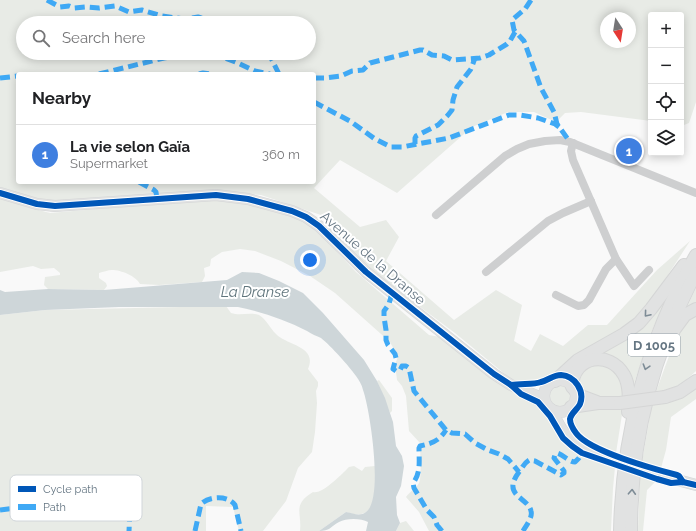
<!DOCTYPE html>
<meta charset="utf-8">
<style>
:root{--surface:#fff;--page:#f2f2f2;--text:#202124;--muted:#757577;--line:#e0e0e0;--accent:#565c61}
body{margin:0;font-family:Raleway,sans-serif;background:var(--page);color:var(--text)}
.controls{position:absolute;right:12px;top:12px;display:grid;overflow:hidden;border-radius:4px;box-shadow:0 2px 10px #0003}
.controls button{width:36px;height:36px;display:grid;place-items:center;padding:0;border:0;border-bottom:1px solid var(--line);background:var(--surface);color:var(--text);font:20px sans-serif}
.compass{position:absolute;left:600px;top:12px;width:36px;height:36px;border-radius:50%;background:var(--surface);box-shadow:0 2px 10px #0003;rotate:168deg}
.you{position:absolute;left:310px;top:260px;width:14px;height:14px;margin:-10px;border:3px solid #fff;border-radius:50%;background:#1a73e8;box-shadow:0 0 0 6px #1a73e833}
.badge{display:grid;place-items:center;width:26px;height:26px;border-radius:50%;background:var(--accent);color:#fff;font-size:13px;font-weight:700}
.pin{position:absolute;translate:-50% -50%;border:2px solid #fff;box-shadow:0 1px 4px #0006}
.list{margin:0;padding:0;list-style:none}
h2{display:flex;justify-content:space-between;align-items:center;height:52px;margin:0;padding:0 16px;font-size:17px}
h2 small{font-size:13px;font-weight:400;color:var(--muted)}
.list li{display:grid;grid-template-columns:26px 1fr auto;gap:12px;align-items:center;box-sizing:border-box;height:60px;padding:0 16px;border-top:1px solid var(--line)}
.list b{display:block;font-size:15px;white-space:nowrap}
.list p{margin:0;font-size:13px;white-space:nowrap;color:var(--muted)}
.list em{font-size:13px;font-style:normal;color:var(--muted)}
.icon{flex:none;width:22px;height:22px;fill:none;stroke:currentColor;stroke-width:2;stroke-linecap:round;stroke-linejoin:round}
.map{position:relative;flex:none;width:696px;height:531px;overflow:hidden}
.search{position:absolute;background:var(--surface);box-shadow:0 2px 10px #0003;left:16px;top:16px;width:300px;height:44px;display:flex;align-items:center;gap:10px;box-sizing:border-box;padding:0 14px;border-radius:22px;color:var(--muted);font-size:15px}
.panel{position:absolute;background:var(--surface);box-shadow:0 2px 10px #0003;left:16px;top:72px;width:300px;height:112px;border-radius:4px}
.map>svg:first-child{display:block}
</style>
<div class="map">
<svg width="696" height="531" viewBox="0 0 696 531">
<rect width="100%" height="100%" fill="#f9f9f9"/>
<g fill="#e8ebe6" fill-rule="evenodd">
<path d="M0,0H696V102L689,123L684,125H681V15H651V121L581,112L565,113L556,122L534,112H508L472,127L397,193L340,160L314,188L360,227L386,220L399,237L386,261L454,320L496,290L522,305L514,341L531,351L540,334L563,346L588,325H607L657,270L690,241L649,304L636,319L544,380C535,385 521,384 511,379L455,333L376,274L356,257L321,215L261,195L245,194L67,202L40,200L0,189ZM606,18H630V42H606ZM23,23H309V53H23ZM18,74H314V182H18Z"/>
<path d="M0,198L27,207L50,213L202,200L227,201L251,205L286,214L303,221L320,234L356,272L429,335L440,337L511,390L537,403L549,417L563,439L571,447L591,459L615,467L613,488L611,531H429L419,512L406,497C410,491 416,489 419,483C422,477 420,451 420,443L409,431L406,396L402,386L397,380L395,364L398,357L390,342L335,293L310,276L281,261L255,251L240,249L222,252L211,259L210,266L204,268L205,276L202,282L159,285L140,284C136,276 121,270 112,270C108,270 103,272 99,273V278L106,283L107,286L104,290L48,289L44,285L45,277L60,275V273L54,268L41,269L33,266L0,272Z"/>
<path d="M672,285L650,335L632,390L629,380L594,356L623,338Z"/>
<path d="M696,288V305L686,309Z"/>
<path d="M226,306L231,313C240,316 249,312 259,315C266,319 270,328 276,334C286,345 318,346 308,369L318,382V386L316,391L317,403L315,432L312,452L298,468L286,501L263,531H239L233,507L206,506V531H0V315L45,310Z"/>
<path d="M696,315V371C683,383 675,390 656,392C664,371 677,326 696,315Z"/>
<path d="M599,365C618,370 621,378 624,396C609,398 588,400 579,385C577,382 576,381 576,377L589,366Z"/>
<path d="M379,380L392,398V411L390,413L377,381Z"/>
<circle cx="560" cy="396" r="12"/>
<path d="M696,387V399L671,417L666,450L661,468L642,462L652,404Z"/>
<path d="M583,408H623L616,453C600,447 582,443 574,427C568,417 575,413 583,408Z"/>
<path d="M354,466L362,471L365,467L375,466C376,487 379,524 346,512L319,531H300C302,512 292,505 313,492C322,495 342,474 349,467Z"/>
<path d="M640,475L656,481L647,490L643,531H638Z"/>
<path d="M406,521L414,531H396L400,523Z"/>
</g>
<path fill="#ced6d9" d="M242,272L259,273L279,281L303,293L323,313L364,360L377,381L385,398L393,422L396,446L402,456L404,466L401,486L396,497L397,515L400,523L396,531H366L368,522C361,518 346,518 339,522C330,527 330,531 319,531L346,512C354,513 359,517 366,512C384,500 370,409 363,390C362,385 359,380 356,376C349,366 331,346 321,338C317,336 311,334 307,331C285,320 262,312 238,307H119L45,310L0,315V290L5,292L48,289L104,290L227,280Z"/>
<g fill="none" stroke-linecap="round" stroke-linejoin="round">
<g stroke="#d5d6d7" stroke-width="12">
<g id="major">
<path d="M0,193L37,204L55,206L216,195L248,199L292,211L306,217L319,226L366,272L494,374L511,385L537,396L545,403"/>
<circle cx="560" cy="396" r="16"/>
<path d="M550,409C555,416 558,424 563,431C573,444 589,450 604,456"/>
<path d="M659,475L696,485"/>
</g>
</g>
<g stroke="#d5d6d6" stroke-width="14">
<g id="highway">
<path d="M674,330L685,315L696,309"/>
<path d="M555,381L578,360L624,334L639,323L651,309L684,265"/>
<path d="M572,387C573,355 610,350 624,375C630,386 629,400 628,412"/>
<path d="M574,389L581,396L597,402"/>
<path d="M665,397L680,392L696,381"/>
<path d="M571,407L598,403H620"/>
<path d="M620,531C622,434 647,339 696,255"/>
<path d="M631,531C631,440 653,353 696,273"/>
</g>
</g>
<g stroke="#cecfd0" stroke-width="8">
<path d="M573,143L571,151L573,160L616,259L634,286L649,270"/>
<path d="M436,215L505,156L517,149L529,144L545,141L560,140L570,142L696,193"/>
<path d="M486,272L548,221L563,213L591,201"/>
<path d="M556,295L578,306L584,305L589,300L606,269L616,259"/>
</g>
<use href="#major" stroke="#e1e2e2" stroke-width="11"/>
<use href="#highway" stroke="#e1e2e2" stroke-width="12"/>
<g stroke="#d5d6d7" stroke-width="12" stroke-linecap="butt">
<path id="major-bridge" d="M604,456L659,475"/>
</g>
<g stroke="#d5d6d6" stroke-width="14" stroke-linecap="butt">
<path id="highway-bridge" d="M620,403L665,397"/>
</g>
<use href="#major-bridge" stroke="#e1e2e2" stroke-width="11"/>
<use href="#highway-bridge" stroke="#e1e2e2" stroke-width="12"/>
<g stroke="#3fa9f5" stroke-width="5" stroke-dasharray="10 5" stroke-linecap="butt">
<path d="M47,0L60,7L69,6L74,8L86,7L99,8L115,6L129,12L142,10L162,16L184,19L198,17L217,23"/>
<path d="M531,0L525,9L512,20L514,30L524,41L541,88L554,112L557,124L570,142"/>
<path d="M212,53L238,63L255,71L270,74"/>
<path d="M266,53L271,58L279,74"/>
<path d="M99,74L164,58L200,53"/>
<path d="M199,74L203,73L211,74"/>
<path d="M0,78L18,76"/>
<path d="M314,78H324L341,76L352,71L363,70L370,63L420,50H423L432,55L444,56L452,60L480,58L489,55L507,44L510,41L515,32"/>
<path d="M314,102L350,121L375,139L391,147H402L449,138L509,115H520L538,118L555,124L559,127"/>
<path d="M415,144V138L416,136L438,125L448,115L452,110L453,100L457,87L471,69L475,58"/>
<path d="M139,182L154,190L156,192L157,199"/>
<path d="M392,293L389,304L384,311V317L386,330V340L388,345L395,354L396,358L393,369L396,371L400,370L402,366H406L409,368L414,391L446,430L452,433L465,434L475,443L488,450L499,454L508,459L519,472"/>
<path d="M0,510L16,508L26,511H33L53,506H84L88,503L89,500H92L98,501L100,499L99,496L89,485V484L91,483L96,485L111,486L126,500L130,510L129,531"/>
<path d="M195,531L201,504C209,496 228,495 235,505L241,531"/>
<path d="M442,531L437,525L434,517L427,510L414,488L413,483C421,473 419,461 419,448L420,446C433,443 439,441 446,430"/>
<path d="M523,531C526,526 533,517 531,511C528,497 501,496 519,472C523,467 524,463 529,460L535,461L561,475L564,473V471L554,458L555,455L557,453C564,455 569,462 575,462L579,458L582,453"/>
</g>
<g stroke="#fff" stroke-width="8">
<g id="cycleway">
<path d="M0,193L37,204L55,206L216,195L248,199L292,211L306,217L319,226L366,272L494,374L511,385L521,394L538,402L550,416L563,438L572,446L582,453L657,479L671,483L683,482L696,485"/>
<path d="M511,385C521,383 533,385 541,382C549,380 553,375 561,375C575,376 585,391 580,404C578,409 571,413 570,419C570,424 573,429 576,433C589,451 654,469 677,475L679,476L683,482"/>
</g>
</g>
<use href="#cycleway" stroke="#0057b8" stroke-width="6"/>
</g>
<defs><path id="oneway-chevron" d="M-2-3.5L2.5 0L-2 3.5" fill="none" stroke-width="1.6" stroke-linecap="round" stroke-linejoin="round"/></defs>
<g stroke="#7e8c96">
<use href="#oneway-chevron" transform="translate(647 314) rotate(130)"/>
<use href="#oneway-chevron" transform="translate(646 367) rotate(107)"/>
<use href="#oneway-chevron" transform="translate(632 492) rotate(-87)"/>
</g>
<g text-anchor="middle" stroke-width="4" stroke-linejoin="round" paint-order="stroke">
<rect fill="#fff" stroke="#939fa8" stroke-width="1" x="628" y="334" width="52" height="22" rx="3"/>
<g font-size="13" font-weight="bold" fill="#657683">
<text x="654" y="350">D 1005</text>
</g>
<g font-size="14" fill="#657683" stroke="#fff">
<text transform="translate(373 258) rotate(41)" y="5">Avenue de la Dranse</text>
</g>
<g font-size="15" font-style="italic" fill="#60757c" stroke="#fff">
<text x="255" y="297">La Dranse</text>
</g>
</g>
<rect x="10" y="475" width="132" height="46" rx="6" fill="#fff" stroke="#d1d6da" stroke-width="1"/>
<rect x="18" y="486" width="18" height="6" fill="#0057b8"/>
<rect x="18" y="504" width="18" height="6" fill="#3fa9f5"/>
<g font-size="11" fill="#657683">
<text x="43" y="493">Cycle path</text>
<text x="43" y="511">Path</text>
</g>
</svg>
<div class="controls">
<button>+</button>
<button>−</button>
<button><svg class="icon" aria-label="locate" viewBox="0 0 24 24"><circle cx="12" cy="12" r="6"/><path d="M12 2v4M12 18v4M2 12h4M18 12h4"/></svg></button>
<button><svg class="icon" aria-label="layers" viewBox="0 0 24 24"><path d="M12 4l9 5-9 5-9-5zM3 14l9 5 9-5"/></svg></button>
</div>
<svg class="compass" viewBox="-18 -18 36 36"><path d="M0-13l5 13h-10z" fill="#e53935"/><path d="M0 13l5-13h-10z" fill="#757577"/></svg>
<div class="you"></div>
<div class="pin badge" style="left:629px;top:151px;background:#3f7fe0">1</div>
<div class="search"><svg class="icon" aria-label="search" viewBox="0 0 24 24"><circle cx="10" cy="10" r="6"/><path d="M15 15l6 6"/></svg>Search here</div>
<section class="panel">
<h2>Nearby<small></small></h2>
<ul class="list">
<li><span class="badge" style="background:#3f7fe0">1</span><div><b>La vie selon Gaïa</b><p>Supermarket</p></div><em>360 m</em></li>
</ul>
</section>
</div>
